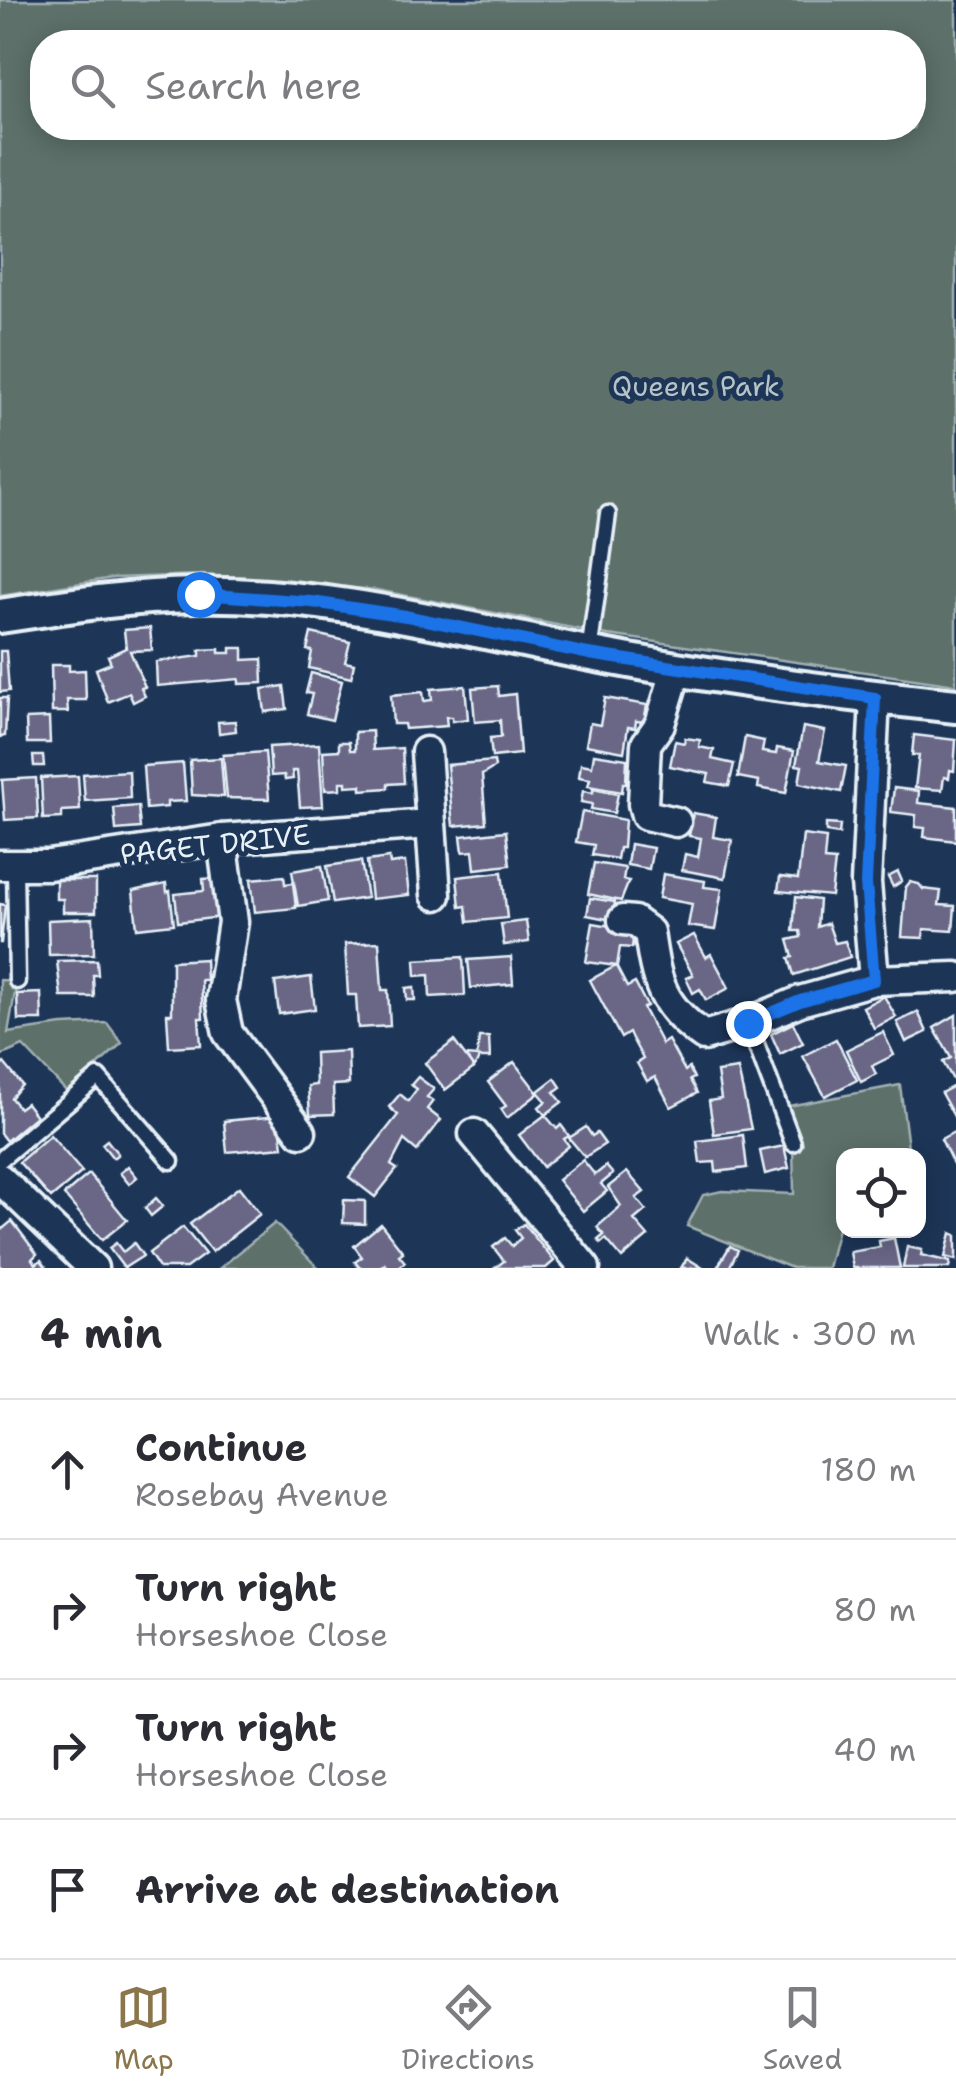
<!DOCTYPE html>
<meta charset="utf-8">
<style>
:root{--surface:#fff;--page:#f7f7f7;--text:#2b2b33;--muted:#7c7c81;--line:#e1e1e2;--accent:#8a764a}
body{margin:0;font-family:"Shantell Sans",sans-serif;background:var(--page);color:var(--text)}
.controls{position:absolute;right:30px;bottom:30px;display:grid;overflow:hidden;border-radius:20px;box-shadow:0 5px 25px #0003}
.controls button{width:90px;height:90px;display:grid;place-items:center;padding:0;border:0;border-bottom:2px solid var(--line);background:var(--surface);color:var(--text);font:50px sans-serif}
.stop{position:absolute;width:30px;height:30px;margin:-22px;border:8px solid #1a73e8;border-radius:50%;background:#fff}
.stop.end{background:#1a73e8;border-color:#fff;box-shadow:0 2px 10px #0008}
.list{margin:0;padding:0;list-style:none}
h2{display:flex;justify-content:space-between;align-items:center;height:130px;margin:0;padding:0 40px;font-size:42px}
h2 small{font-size:32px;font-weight:400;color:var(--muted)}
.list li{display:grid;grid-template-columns:65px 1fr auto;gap:30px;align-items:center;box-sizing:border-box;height:140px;padding:0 40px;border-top:2px solid var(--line)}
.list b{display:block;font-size:38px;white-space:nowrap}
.list p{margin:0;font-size:32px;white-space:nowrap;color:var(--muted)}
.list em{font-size:32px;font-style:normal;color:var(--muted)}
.icon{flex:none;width:55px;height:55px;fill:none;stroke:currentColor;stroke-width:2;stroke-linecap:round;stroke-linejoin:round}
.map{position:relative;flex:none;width:956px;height:1268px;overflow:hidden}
.search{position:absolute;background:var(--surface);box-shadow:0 5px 25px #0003;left:30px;right:30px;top:30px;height:110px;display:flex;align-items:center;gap:25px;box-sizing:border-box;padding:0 35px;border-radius:40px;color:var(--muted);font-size:38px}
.sheet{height:690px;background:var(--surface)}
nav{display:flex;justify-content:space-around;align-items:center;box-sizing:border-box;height:140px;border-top:2px solid var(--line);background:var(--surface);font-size:28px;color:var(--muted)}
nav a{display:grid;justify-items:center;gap:5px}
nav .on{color:var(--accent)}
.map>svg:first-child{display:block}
</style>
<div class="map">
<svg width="956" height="1268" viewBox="0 0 956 1268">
<rect width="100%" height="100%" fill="#1d3557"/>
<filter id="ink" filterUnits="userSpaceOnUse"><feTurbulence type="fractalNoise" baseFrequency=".01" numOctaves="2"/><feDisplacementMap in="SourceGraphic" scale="20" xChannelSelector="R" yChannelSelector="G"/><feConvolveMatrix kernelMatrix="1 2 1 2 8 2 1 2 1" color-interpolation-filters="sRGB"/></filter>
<g filter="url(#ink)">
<g fill="#5d706b" stroke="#a2b0b2" stroke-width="2.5" fill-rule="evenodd">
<path d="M0,0H956V685L608,635L377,590L203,575L113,578L0,596ZM42,42H914V128H42Z"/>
<path d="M0,980L17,981L8,1033L62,1025L107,1023L122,1043L68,1093L23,1046L0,1056Z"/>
<path d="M900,1085L909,1155L844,1156L843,1209L828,1268H792L687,1226L703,1195L722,1191L794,1194L793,1143L783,1107Z"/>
<path d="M275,1223L318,1268H220Z"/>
</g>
<g fill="#696686" stroke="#e8f1f8" stroke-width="2.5">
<path d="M150,628L152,650L130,651L145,687L141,688L145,696L133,702L129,693L108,702L96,669L111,663L108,656L126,648L124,630Z"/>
<path d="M311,633L350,642L345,662L354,664L351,678L309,668L312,651L307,650Z"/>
<path d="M231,648H243V660L262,659L263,683L239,684V679L157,686L156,662L200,656V650L219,649V653H231Z"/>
<path d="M0,651H6L9,691L0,692Z"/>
<path d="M51,665H69V671L85,670L86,700H67L68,712H52Z"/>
<path d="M311,673L342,681L332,720L307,714L312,694L306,693Z"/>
<path d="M284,686L287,709L265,712L262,689Z"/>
<path d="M465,686L468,719L452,721V717H446L447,726L405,729L404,724H393L391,695L423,692L424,701L432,700L431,689Z"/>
<path d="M498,686L499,696L515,694L520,754L492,757L490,738L501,737L500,720L475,722L472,688Z"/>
<path d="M0,698H7L5,736L0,737Z"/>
<path d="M605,698L647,705L644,722L636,721L635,728L628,727L624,752L586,745L590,723L600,725Z"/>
<path d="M49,718L50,743H27L26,719Z"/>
<path d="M235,721L236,731L219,733L218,722Z"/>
<path d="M803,727L825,731L819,761L846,766L841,792L799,783L802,766L796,765Z"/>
<path d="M372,731L373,750L402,748L404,783L388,784V788L361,790V785L346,786V782H340V789L325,790L323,751L339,750V742H349L350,750H355V732Z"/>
<path d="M914,735L956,740L954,771L950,770L949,778L944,777L942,790L915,788L919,755H912Z"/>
<path d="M745,737L764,741L762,752L776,754L777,748L794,751L786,793L758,788L759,781L738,777Z"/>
<path d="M685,738L700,740L699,747L714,750L712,759L734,764L729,786L707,782L709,774L670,766L675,741L684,743Z"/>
<path d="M319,744L323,806L300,807L297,771H292L293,779L285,780L284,775L271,776L269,747Z"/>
<path d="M265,752L269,799L227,798L223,755Z"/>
<path d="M594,754L627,759L626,783H623L622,792L588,786L590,779L579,777L581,764L592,766Z"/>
<path d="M33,756H43L44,766H34Z"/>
<path d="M221,758L224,797L192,795L190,760Z"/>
<path d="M494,761L495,767L482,775L486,823L453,826L447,765Z"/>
<path d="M183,763L186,801L167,802V807L146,809L143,766Z"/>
<path d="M129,771L130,798L85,801L83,774Z"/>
<path d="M78,776L80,810L62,811V818L43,819L41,778Z"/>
<path d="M36,778L38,818L5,820L2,780Z"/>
<path d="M894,788L919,791L918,803L956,807V841L924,837L925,828L915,827L916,815L891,812Z"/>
<path d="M593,789L618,794L614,813L591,809L592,804L581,802L583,791L593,793Z"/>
<path d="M138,806L140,828L116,830L114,808Z"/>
<path d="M582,812L625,820L623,848H619L617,859L592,855L594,845L576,842Z"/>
<path d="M693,813L716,817L713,837L732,840L725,878L682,870L685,854L698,857L701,838L689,836Z"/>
<path d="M826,824L840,825L839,834L826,832Z"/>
<path d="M506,831L510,865L475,869L473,851L463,852L461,836Z"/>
<path d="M803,835L826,838L824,860L835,861L831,896L778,891L780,877L798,879Z"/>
<path d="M630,844L653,848L649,869L627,865Z"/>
<path d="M389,858L390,864L405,862L409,895L371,899L367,861Z"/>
<path d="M361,861L367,898L333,903L327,866Z"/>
<path d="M594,863L625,868L623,880L629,881L621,901L588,894Z"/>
<path d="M322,866L328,901L298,906L292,871Z"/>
<path d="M502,872L507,918L468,922L466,906L460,907L457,877Z"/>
<path d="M898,872L902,881L893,887L888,877Z"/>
<path d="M663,874L705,881L704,887L722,889L715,930L688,926L692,904L659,898Z"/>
<path d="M284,876L285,884L293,883L296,908L255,912L251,879Z"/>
<path d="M218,878L222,917L178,922L175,894L204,891L203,879Z"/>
<path d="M56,880H96V912H63V899H56Z"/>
<path d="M910,882L919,884L923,889L941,891L939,905L955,906L953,931L924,929L923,938L902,937L906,887Z"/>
<path d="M166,884L167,892L170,891L174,924L137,928L133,891Z"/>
<path d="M796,897L819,900L817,927L828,923L835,943L845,941L850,957L794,975L789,958L793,957L788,940L801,937L800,931H793Z"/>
<path d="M590,898L615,902L612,920L587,915Z"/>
<path d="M0,904L5,905L1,943H0Z"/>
<path d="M93,918L94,954L49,955L48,920Z"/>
<path d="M526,921L529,942L504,945L501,924Z"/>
<path d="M593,923L634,930L632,948L620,947L617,966L586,962Z"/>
<path d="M694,935L706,957L711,954L729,988L706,1000L700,989L693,993L686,978L693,975L676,944Z"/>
<path d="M379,942L382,990H388L390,1026L358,1028L356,995H348L345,944Z"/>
<path d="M463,957L465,995L430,997L429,975L416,976L415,960Z"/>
<path d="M511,957L513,984L471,988L468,960Z"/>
<path d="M205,959L206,980H201L203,1018H199L201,1045L169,1047L167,1014H172V961Z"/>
<path d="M97,960L98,975H93L94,997H61L57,961Z"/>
<path d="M616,966L627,987L635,983L647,1006L643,1008L662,1044L668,1040L685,1071L689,1068L694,1078L690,1080L697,1093L671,1107L655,1077L647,1081L637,1063L643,1059L629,1033L621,1038L590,980Z"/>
<path d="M311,977L315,1009L279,1014L275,982Z"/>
<path d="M414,987L415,1000H407L406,988Z"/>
<path d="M41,993L42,1020H18L17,994Z"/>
<path d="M884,996L896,1017L874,1028L863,1007Z"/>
<path d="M918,1012L927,1032L906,1042L897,1022Z"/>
<path d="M956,1015V1120L941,1093L956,1085L943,1062L951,1058L934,1028Z"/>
<path d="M793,1023L803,1043L780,1054L771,1034Z"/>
<path d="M883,1032L894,1055L872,1066L876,1074L861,1082L846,1050Z"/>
<path d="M479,1037H489L490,1058H479L474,1068L465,1056L477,1057Z"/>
<path d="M836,1039L857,1080L825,1096L803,1056Z"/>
<path d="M454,1041L474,1068L445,1090L425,1063Z"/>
<path d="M348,1051L349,1084L333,1085L334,1114L310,1115L308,1086L316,1085L315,1053Z"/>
<path d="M514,1062L537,1092L555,1078L561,1087L554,1092L562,1102L545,1115L539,1107L546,1101L539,1093L507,1118L501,1109L506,1106L488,1082Z"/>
<path d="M4,1063L22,1085L11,1098L19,1108L26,1103L36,1116L6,1141L0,1133V1067Z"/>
<path d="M738,1069L751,1129L714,1134L709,1101L721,1099L717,1072Z"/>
<path d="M418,1077L434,1089L427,1097L433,1101L427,1109L441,1120L417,1151L404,1140L391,1165L397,1169L375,1197L349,1177L398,1115L389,1107L400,1094L408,1101L417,1089L411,1085Z"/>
<path d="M545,1115L557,1129L561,1125L569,1136L564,1139L569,1146L543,1167L519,1135Z"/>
<path d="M279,1116L283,1147L227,1152L224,1121Z"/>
<path d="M586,1127L592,1136L597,1133L605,1144L585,1157L569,1138Z"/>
<path d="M956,1131V1170L941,1139Z"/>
<path d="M50,1135L82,1172L51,1198L19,1162Z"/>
<path d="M743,1135L747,1168L716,1172L715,1162L700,1163L697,1141Z"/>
<path d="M107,1140L118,1154L113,1158L102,1144Z"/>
<path d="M784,1146L789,1168L765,1174L760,1151Z"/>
<path d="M583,1160L595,1175L606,1166L613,1174L601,1184L607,1191L583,1211L558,1180Z"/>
<path d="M128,1166L137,1177L129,1184L120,1173Z"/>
<path d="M627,1172L644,1192L636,1198L646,1210L634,1220L648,1236L622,1258L606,1239L601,1243L598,1240L604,1235L597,1227L621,1206L608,1187Z"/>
<path d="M89,1174L127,1220L102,1240L64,1195Z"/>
<path d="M239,1187L260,1214L212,1252L190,1224Z"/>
<path d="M156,1198L163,1206L151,1216L145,1208Z"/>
<path d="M344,1200L365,1201V1224L343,1223Z"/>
<path d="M12,1221L37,1254L32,1259L36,1264L41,1260L47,1268H0V1231Z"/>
<path d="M381,1224L403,1252L399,1255L405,1262L398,1268H389L385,1264L380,1268H360L355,1262L362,1257L354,1246Z"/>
<path d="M524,1224L554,1261L546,1268H495L504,1261L493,1247L505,1238L512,1246L521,1238L515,1230Z"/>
<path d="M183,1227L205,1254L186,1268H159L149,1253Z"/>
<path d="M951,1233L956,1235V1260L945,1257Z"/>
<path d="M894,1238L900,1268H853L850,1252L880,1247L879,1241Z"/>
<path d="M116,1243L123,1252L134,1243L143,1256L124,1268L109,1248Z"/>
<path d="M730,1246L738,1250L729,1268H721L718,1266Z"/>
<path d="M907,1247L922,1250L921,1255L950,1262L949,1268H903Z"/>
<path d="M687,1258L703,1268H681Z"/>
</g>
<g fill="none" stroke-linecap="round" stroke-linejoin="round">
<g stroke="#e8f1f8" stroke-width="21">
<g id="service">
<path d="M589,653L608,514"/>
<path d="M15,866L17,981"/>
<path d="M748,1023L793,1143"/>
<path d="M0,1160L98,1077L171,1161"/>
</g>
</g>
<g stroke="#e8f1f8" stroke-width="35">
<g id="minor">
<path d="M875,698L866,883L874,980L956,977"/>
<path d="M426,752L436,895"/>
<path d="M676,822L646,815L643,804L646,744L660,724L677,668"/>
<path d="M222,839L233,922L221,1000L228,1033L301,1132"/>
<path d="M0,865H49L222,839L430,824"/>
<path d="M623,920L634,921L649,932C656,982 661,1006 704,1036L748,1023L800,1001L874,980"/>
<path d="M474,1134L585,1268"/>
<path d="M0,1179L93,1268"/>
</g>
</g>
<g stroke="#e8f1f8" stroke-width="40">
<path id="tertiary" d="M0,616C65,606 130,596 196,595C328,592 459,628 587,653C709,677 833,693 956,706"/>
</g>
<use href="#service" stroke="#1d3557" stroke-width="14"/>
<use href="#minor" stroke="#1d3557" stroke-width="28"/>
<use href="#tertiary" stroke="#1d3557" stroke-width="32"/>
</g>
</g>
<g fill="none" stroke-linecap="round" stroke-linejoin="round" filter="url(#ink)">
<path stroke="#1a73e8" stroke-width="12" d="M199,594L312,602L406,616L589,654L875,698L866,883L874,980L800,1001L748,1023"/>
</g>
<g text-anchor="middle" stroke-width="10" stroke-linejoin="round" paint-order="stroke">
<g font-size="28" fill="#b7c4c7" stroke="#1d3557">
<text x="696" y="396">Queens Park</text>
</g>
<g font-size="28" fill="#e8f1f8" stroke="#1d3557">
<text transform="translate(215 844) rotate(-6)" y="10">PAGET DRIVE</text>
</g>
</g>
</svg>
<div class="controls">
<button><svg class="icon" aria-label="locate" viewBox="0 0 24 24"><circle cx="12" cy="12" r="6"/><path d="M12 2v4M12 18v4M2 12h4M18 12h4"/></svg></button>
</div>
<div class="stop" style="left:199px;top:594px"></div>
<div class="stop end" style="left:748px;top:1023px"></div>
<div class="search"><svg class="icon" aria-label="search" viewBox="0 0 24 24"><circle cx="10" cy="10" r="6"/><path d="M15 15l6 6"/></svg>Search here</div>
</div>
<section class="sheet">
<h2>4 min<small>Walk · 300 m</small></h2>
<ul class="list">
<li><svg class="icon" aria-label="ahead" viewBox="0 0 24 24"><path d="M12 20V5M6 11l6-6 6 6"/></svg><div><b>Continue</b><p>Rosebay Avenue</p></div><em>180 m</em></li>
<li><svg class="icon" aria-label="right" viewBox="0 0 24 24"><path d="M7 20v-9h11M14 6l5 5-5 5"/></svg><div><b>Turn right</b><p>Horseshoe Close</p></div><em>80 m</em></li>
<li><svg class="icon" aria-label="right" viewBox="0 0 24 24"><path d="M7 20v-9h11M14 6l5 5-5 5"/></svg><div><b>Turn right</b><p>Horseshoe Close</p></div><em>40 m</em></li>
<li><svg class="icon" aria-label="arrive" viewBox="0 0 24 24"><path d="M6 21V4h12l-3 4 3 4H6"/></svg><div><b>Arrive at destination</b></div></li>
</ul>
</section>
<nav>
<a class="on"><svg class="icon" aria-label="map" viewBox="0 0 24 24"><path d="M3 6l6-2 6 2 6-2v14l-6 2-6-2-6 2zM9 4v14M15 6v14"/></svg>Map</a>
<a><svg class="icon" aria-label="directions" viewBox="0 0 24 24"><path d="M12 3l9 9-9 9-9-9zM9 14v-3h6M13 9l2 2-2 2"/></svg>Directions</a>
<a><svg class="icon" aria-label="saved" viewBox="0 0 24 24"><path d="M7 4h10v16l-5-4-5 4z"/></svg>Saved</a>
</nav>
